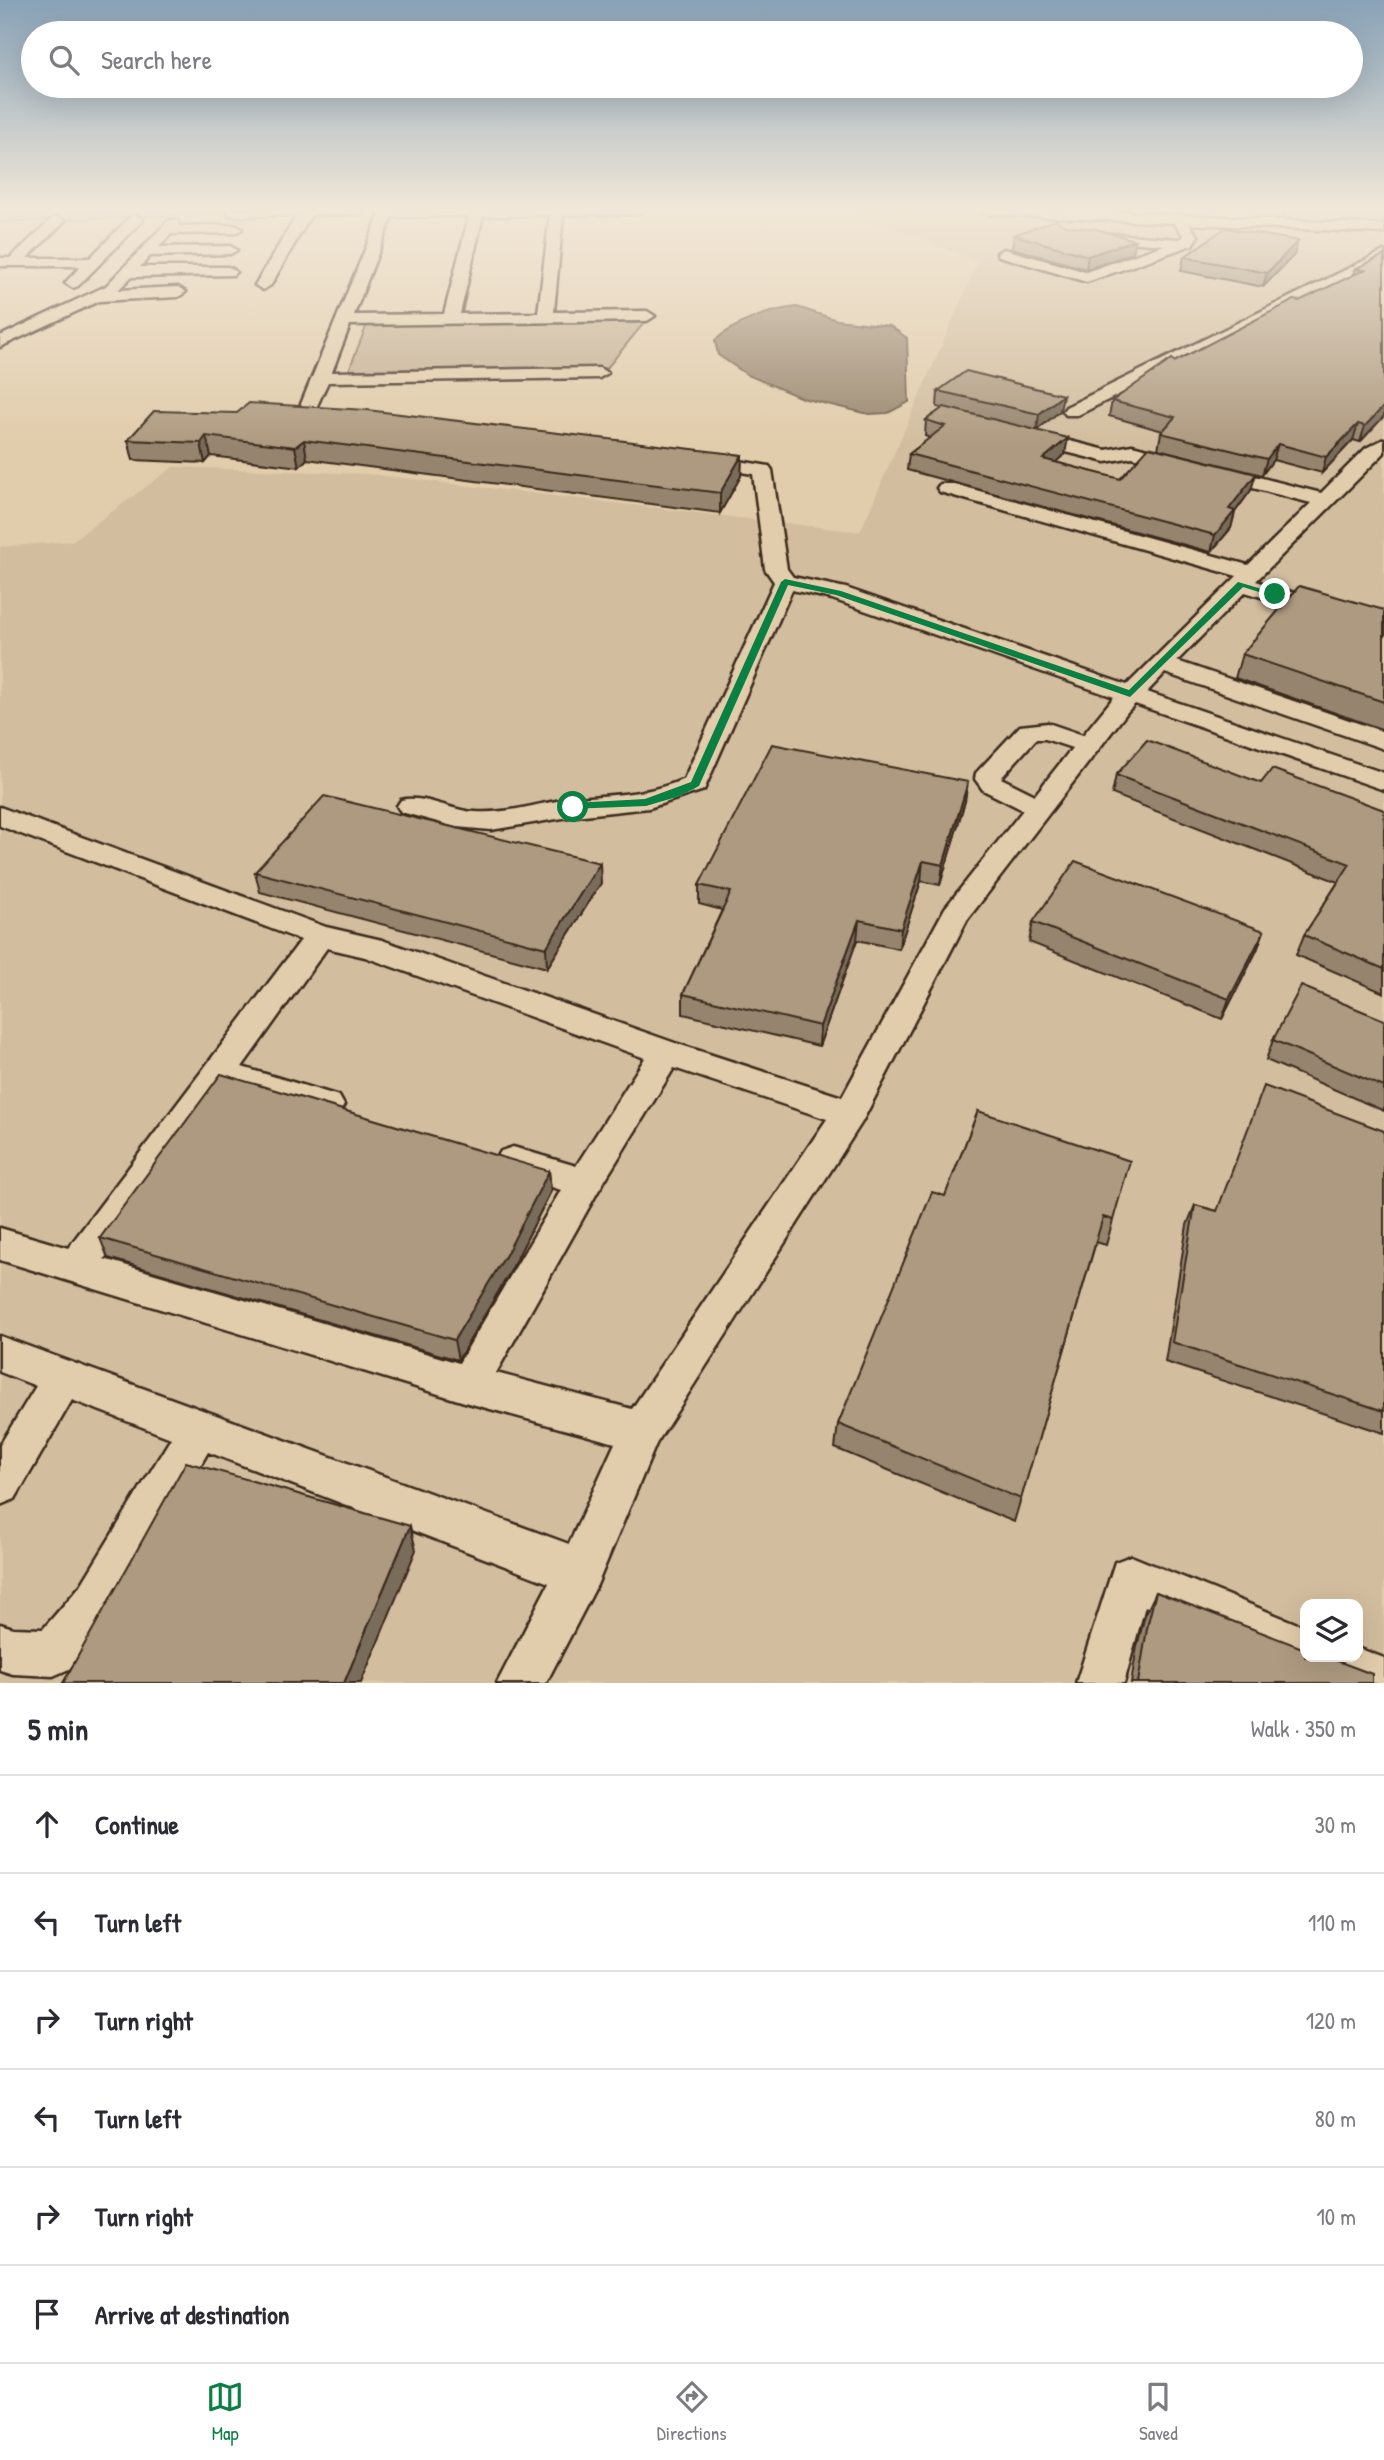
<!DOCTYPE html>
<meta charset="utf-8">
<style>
:root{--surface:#fff;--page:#f2f2f3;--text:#2b2b33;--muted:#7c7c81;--line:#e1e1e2;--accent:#0b8043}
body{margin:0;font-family:"Patrick Hand",sans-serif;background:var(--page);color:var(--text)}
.controls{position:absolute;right:21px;bottom:21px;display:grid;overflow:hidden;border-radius:14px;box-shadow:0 7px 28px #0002}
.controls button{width:63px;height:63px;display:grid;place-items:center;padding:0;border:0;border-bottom:2px solid var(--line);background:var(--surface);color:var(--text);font:35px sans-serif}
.stop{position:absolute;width:21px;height:21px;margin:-16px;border:5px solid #0b8043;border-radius:50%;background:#fff}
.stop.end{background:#0b8043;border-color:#fff;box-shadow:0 2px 7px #0008}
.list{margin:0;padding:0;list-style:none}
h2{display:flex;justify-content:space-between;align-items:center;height:91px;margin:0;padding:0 28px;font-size:30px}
h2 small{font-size:23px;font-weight:400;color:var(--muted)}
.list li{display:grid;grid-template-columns:46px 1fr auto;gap:21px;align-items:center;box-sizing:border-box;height:98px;padding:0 28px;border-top:2px solid var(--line)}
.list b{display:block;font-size:26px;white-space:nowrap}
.list em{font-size:23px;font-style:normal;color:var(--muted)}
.icon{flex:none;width:38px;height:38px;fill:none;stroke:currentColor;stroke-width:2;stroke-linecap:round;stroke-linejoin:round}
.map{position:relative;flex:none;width:1384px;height:1683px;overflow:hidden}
.search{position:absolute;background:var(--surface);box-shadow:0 7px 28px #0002;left:21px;right:21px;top:21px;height:77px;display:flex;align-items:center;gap:18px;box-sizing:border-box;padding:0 24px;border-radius:38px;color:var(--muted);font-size:26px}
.sheet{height:679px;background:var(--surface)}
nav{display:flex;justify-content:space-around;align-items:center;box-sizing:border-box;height:98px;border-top:2px solid var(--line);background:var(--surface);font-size:19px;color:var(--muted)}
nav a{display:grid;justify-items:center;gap:4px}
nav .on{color:var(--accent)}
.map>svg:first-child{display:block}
</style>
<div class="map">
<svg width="1384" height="1683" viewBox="0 0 1384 1683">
<rect width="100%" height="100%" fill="#e1ccab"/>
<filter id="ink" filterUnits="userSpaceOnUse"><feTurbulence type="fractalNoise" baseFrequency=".0143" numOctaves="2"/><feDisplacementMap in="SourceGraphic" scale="14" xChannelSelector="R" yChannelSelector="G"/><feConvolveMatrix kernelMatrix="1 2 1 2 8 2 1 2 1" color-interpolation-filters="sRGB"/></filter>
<g filter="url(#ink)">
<path fill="#d2bd9e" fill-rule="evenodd" d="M849,210H1091L1384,227V1683H0V547L72,541L173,467L368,474L860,532L978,262ZM1305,1604H1358V1657H1305Z"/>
<g fill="#c3ae91" stroke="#7f6c58" stroke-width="2">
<path d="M0,210H225L226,213L0,222Z"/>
<path d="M1281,210H1384V227L1286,220Z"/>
<path d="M648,318L607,368L349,370L368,322Z"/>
</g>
<path fill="#99866e" stroke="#73614e" stroke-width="2" d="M797,307L837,320L890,326L907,338L909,402L888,413L869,414L802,398L748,375L718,355L715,340C737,322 768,310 797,307Z"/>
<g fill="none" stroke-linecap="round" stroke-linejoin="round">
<g stroke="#3b2a1e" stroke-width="5">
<g id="minor">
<path d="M228,210H367L360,214L311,215L271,285L263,290L255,285L297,215L234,216L229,215Z"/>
<path d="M377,210H645L638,214L563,215L554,312L647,311L655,316L647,321L350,325L332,372L599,368L608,373L599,378L328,382L316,408H304L301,404L379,216ZM550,215L538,313L460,314L483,216ZM469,216L444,314L354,315L392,217Z"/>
<path d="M981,210H1081L1384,225V233L1189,224L1198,236L1192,245L1087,282L999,256L997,253L1004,249L1086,272L1164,245L1090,239L1083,235L1085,232L1180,239L1184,236L1174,223L988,214Z"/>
<path d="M136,215L143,219L141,222L78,286L73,288L65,283L81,266H0V258H10L53,218L58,217L65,221L27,258H90L131,216Z"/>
<path d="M173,220L178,221L179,226L235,225L242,229L235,233L171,234L159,247L230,246L237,250L230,254L150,256L140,267H228L233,269L236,272L233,275L131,277L118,290L178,287L186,292L178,297L99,301L0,347V336L106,286L168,221Z"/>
<path d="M1384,251V261L1078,415H1066L1063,411L1066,407Z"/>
<path d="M1029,431L1106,450L1132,445L1321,493L1366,448L1384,439V453L1256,581L1384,621V635L1245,592L1177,661L1384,732V749L1165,673L1147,692L1384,773V790L1135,704L1128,711L967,920L862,1122L656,1444L597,1585L546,1683H497L549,1583L208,1452L113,1617L69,1669L53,1676L13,1674L0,1670V1624L13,1628L43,1629L81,1585L171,1438L72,1400L15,1499L0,1505V1445L36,1386L0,1372V1336L569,1544L615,1443L468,1403L0,1260V1228L68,1248L301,940L0,826V807L326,927L382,940L678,1044L842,1097L945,908L1023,810L983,790L975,779L976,773L1020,726L1048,723L1083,735L1114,697L832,599L792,590L704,790L649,808L575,816L491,830L456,827L401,812L397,806L401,800C424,794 451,811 475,812C505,814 533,805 562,800C604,794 644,797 684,779L774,582L765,569L753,474L697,465L694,461L697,457L704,455L769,466L772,470L787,569L793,577L846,588L1127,685L1237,576L940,492L937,488L940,484H954L1248,565L1311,503L1132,457L1106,462L1022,441L1020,437ZM1036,739H1045L1072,748L1035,795L1001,778ZM327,948L365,957L645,1058L576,1166L513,1147L501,1151L495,1161L501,1171L561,1190L459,1363L104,1259L227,1088L327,1118L339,1114L344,1105L339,1096L242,1067ZM674,1068L827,1119L632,1409L496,1373L597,1193Z"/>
<path d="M1131,1556L1305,1627V1657H1358V1648L1384,1658V1683H1330L1321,1680L1317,1668L1305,1673L1145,1606L1124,1683H1076L1115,1562Z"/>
</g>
</g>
<use href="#minor" fill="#e1ccab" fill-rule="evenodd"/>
</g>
<g fill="#96846e" stroke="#3b2a1e" stroke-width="2">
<path d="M1065,226L1135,240L1133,253L1086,269L1012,248L1014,235Z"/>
<path d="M1294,255L1263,287L1181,271L1184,257Z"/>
<path d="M1384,255V416L1360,442L1353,440L1322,473L1273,460L1262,475L1158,449L1161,433L1163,431L1109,416L1112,401L1174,362L1354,275L1355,269Z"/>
<path d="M938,391L1060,411L1037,430L1065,454L1055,462L1120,479L1251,490L1235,512L1231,528L1211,552L907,470L909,454L930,438L925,436L926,420L943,408L937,407Z"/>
<path d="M154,411L742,455L741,476L720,513L307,459L299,467L211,456L205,463L133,460L128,440Z"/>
<path d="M1384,610V730L1235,678L1242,654Z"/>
<path d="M1116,775L1261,783L1384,810V993L1296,955L1304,935L1338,882L1112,794Z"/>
<path d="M965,801L940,885L921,881L899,949L857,940L819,1046L683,1014V994L722,910L699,904V885Z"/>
<path d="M255,872L601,883L547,968L260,892Z"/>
<path d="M1033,922L1264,931L1257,950L1222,1019L1029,942Z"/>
<path d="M1384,1020V1111L1266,1060L1273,1040Z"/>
<path d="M978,1111L1113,1220L1106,1245L1096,1242L1014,1522L835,1448L838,1424L945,1196Z"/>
<path d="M1384,1131V1433L1165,1362L1187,1225L1195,1205L1217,1211Z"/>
<path d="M549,1171L551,1191L510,1272L458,1360L108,1258L100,1238Z"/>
<path d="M1156,1592L1372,1683H1131L1137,1646L1145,1615Z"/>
</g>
<g fill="#7a6c5a" stroke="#3b2a1e" stroke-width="2">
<path d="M1135,240L1133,253L1086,269L1088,256Z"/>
<path d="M1298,241L1294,255L1263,287L1267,273Z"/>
<path d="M1063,395L1060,411L1037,430L1039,414Z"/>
<path d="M1384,406V416L1360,442L1365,426Z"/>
<path d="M1358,424L1353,440L1322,473L1326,457Z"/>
<path d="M206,436L211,456L205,463L201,443Z"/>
<path d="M1068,438L1065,454L1040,476L1043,459Z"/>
<path d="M304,440L307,459L299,467L295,447Z"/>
<path d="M1278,444L1273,460L1262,475L1267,459Z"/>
<path d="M742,455L741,476L720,513V493Z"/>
<path d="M1256,474L1251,490L1235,512L1231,528L1211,552L1215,535L1229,509Z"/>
<path d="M968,782L965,801L940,885L943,865Z"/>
<path d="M923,861L921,881L899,949L901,929Z"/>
<path d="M600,863L601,883L547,968L546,948Z"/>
<path d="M859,920L857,940L819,1046L820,1026Z"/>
<path d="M1264,931L1257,950L1222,1019L1229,999Z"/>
<path d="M549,1171L551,1191L510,1272L458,1360L454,1340Z"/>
<path d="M410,1526L416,1550L361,1683H344Z"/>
</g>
<g fill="#ae9a80" stroke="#3b2a1e" stroke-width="2">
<path d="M1056,220L1065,226L1096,229L1135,240L1088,256L1014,235Z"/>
<path d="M1225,228L1298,241L1267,273L1184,257Z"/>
<path d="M1384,255V406L1365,426L1358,424L1326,457L1278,444L1267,459L1161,433L1175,417L1112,401L1172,359L1174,362L1294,300L1299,301L1364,270L1355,269Z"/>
<path d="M966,371L1063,395L1039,414L938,391Z"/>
<path d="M249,403L367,410L742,455L720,493L304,440L295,447L206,436L201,443L128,440L154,411L237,413Z"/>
<path d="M944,407L1068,438L1043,459L1120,479L1149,447L1256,474L1229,509L1235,511L1215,535L909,454L945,426L926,420Z"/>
<path d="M1299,586L1384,610V702L1242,654Z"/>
<path d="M1147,740L1261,783L1272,769L1384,810V969L1304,935L1350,864L1116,775Z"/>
<path d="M772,744L968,782L943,865L923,861L901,929L859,920L820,1026L683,994L731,892L699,885Z"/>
<path d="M324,796L600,863L546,948L255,872Z"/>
<path d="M1075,861L1264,931L1229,999L1033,922Z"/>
<path d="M1301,986L1384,1020V1087L1273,1040Z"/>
<path d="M221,1074L549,1171L507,1253L454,1340L100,1238Z"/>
<path d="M1264,1086L1384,1131V1411L1172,1342L1195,1205L1217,1211Z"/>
<path d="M978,1111L1130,1161L1113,1220L1103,1217L1021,1499L838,1424L932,1192L945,1196Z"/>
<path d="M186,1462L410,1526L344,1683H63Z"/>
<path d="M1156,1592L1305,1649V1657H1327L1372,1674V1683H1138L1148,1623Z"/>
</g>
</g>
<linearGradient id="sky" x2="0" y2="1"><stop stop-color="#88a2b7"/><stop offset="0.47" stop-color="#f2e8d9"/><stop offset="1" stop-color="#f2e8d9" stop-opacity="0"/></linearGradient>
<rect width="1384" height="446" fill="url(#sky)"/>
<path fill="#0b8043" d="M785,579L841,591L1129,690L1238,582L1279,594L1275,597L1243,587L1130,697L836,595L788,585L699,786L680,796L646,806L569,809V804L573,803L645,799L691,782L781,582Z"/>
</svg>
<div class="controls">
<button><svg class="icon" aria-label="layers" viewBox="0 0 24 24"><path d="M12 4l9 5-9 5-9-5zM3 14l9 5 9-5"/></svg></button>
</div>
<div class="stop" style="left:573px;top:807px"></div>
<div class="stop end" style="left:1275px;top:594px"></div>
<div class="search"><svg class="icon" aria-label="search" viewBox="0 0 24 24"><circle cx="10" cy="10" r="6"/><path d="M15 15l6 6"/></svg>Search here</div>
</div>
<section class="sheet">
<h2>5 min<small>Walk · 350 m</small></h2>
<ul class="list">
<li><svg class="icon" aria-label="ahead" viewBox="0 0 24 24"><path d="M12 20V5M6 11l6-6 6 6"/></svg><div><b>Continue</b></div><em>30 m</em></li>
<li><svg class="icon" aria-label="left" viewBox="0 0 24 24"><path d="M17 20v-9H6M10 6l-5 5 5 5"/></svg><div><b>Turn left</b></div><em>110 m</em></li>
<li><svg class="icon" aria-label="right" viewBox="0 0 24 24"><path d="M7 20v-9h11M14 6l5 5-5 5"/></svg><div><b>Turn right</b></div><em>120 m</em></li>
<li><svg class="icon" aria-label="left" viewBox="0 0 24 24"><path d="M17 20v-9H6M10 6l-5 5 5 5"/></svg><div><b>Turn left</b></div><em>80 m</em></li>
<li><svg class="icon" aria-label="right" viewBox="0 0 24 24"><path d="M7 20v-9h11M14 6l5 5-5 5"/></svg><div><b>Turn right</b></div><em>10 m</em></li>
<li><svg class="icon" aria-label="arrive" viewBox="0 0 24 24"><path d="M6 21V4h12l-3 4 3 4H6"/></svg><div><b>Arrive at destination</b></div></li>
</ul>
</section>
<nav>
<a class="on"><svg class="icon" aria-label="map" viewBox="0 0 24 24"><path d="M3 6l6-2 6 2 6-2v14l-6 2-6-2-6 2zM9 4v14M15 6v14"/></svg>Map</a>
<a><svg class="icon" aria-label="directions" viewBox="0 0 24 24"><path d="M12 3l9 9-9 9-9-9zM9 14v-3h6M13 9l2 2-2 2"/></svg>Directions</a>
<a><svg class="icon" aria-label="saved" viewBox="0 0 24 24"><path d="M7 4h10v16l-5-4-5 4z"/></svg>Saved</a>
</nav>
